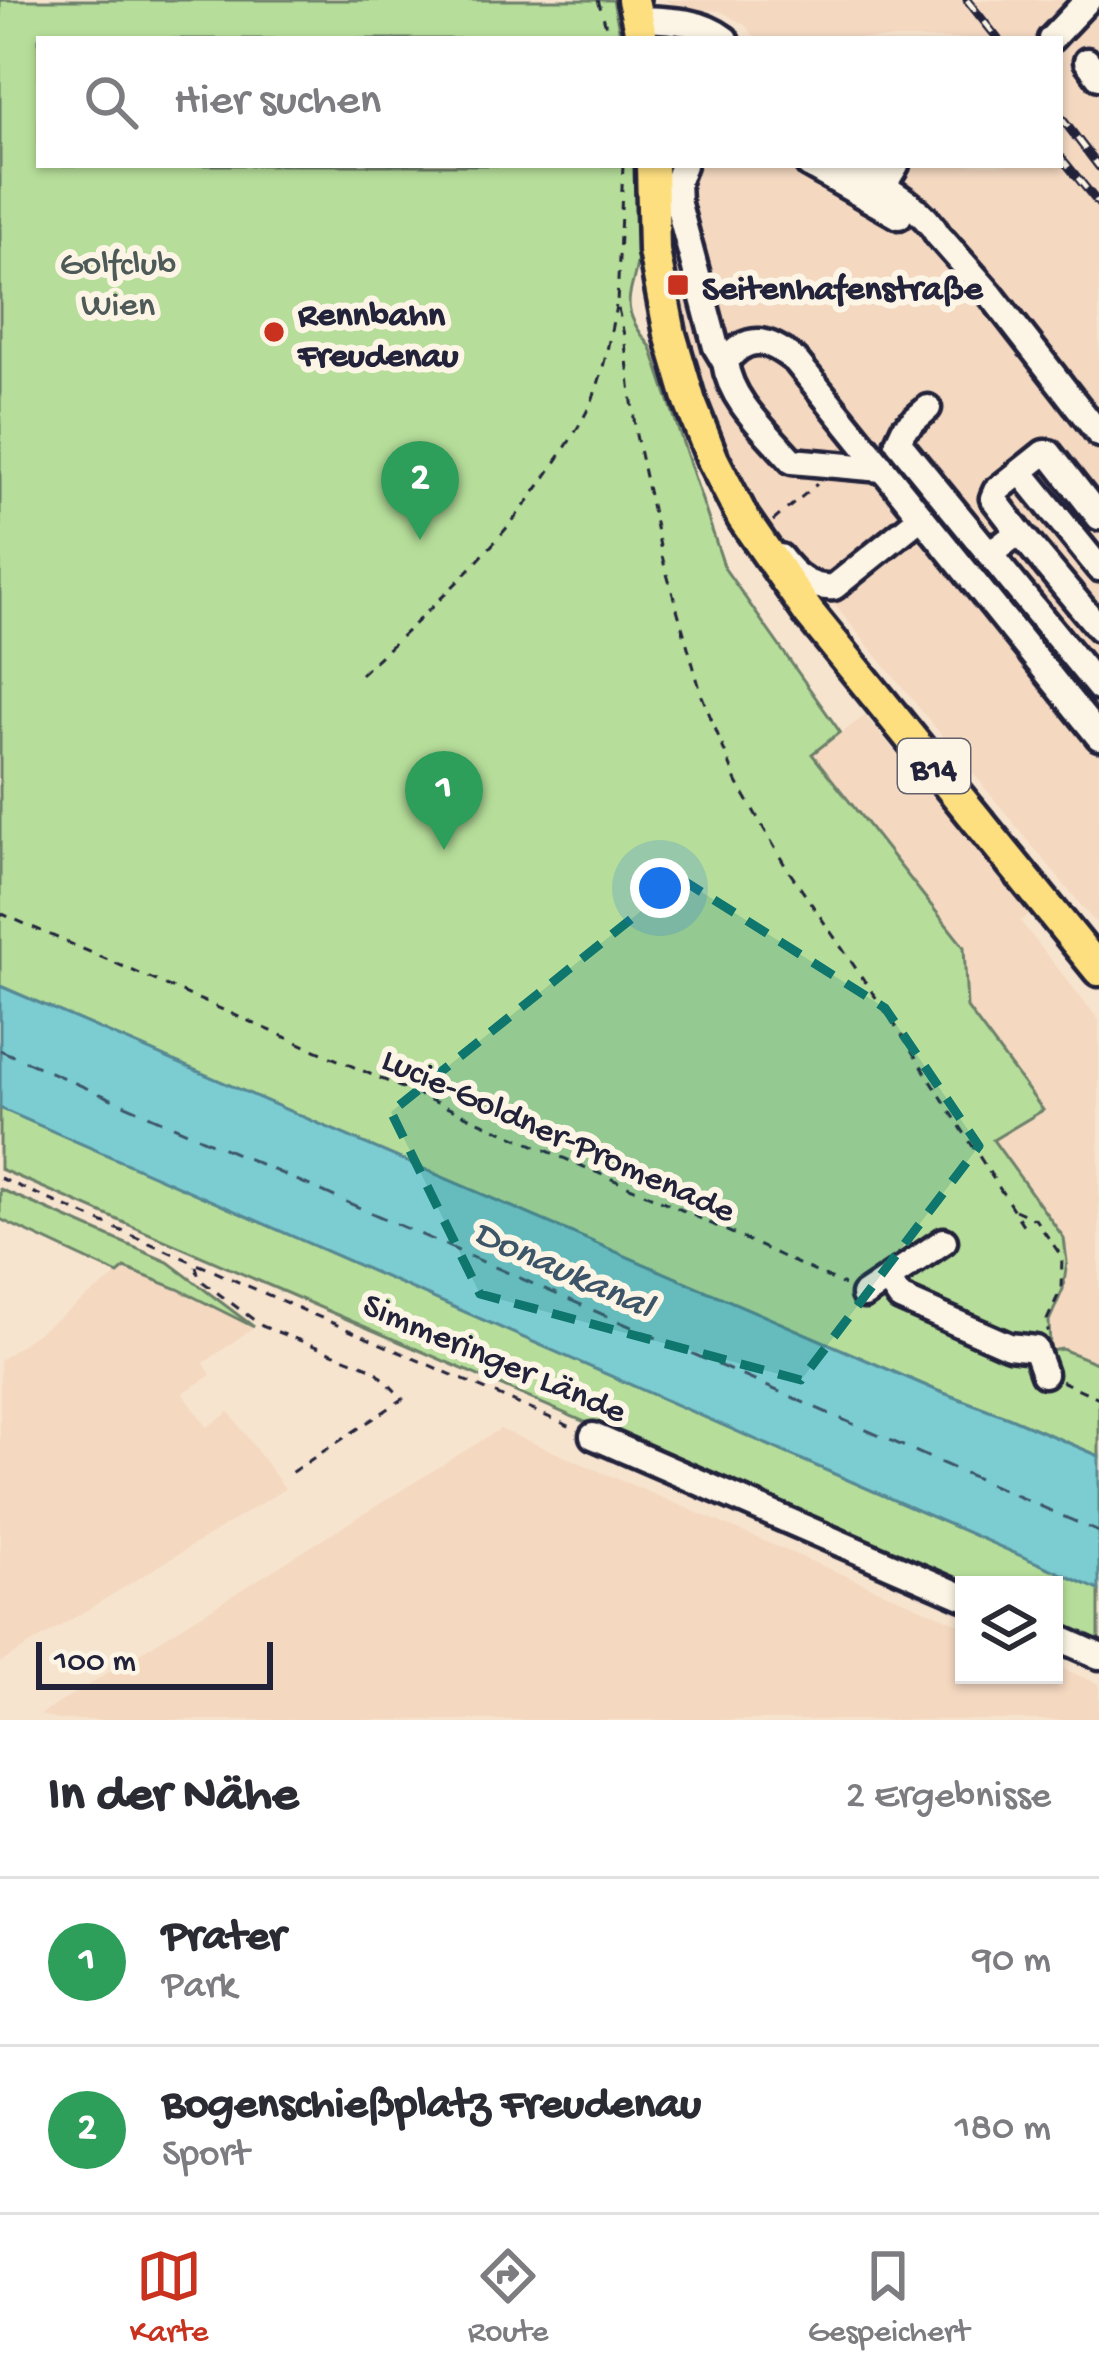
<!DOCTYPE html>
<html lang="de">
<meta charset="utf-8">
<style>
:root{--surface:#fff;--page:#f2f2f3;--text:#2b2b33;--muted:#7c7c81;--line:#e1e1e2;--accent:#c8321e}
body{margin:0;font-family:"Gochi Hand",sans-serif;background:var(--page);color:var(--text)}
.controls{position:absolute;right:36px;bottom:36px;display:grid;overflow:hidden;border-radius:0px;box-shadow:0 3px 9px #0004}
.controls button{width:108px;height:108px;display:grid;place-items:center;padding:0;border:0;border-bottom:3px solid var(--line);background:var(--surface);color:var(--text);font:60px sans-serif}
.scale{position:absolute;left:36px;bottom:30px;width:237px;box-sizing:border-box;padding-left:12px;border:6px solid #22223b;border-top:0;font-size:33px;line-height:42px;white-space:nowrap;color:#22223b;-webkit-text-stroke:9px #fcf5e5;paint-order:stroke}
.you{position:absolute;left:660px;top:888px;width:42px;height:42px;margin:-30px;border:9px solid #fff;border-radius:50%;background:#1a73e8;box-shadow:0 0 0 18px #1a73e833}
.badge{display:grid;place-items:center;width:78px;height:78px;border-radius:50%;background:var(--accent);color:#fff;font-size:39px;font-weight:700}
.pin{position:absolute;translate:-50% -99px;filter:drop-shadow(0 3px 6px #0008)}
.pin::after{content:'';position:absolute;top:63px;width:42px;height:36px;background:inherit;clip-path:polygon(0 0,100% 0,50% 100%)}
.list{margin:0;padding:0;list-style:none}
h2{display:flex;justify-content:space-between;align-items:center;height:156px;margin:0;padding:0 48px;font-size:51px}
h2 small{font-size:39px;font-weight:400;color:var(--muted)}
.list li{display:grid;grid-template-columns:78px 1fr auto;gap:36px;align-items:center;box-sizing:border-box;height:168px;padding:0 48px;border-top:3px solid var(--line)}
.list b{display:block;font-size:45px;white-space:nowrap}
.list p{margin:0;font-size:39px;white-space:nowrap;color:var(--muted)}
.list em{font-size:39px;font-style:normal;color:var(--muted)}
.icon{flex:none;width:66px;height:66px;fill:none;stroke:currentColor;stroke-width:2;stroke-linecap:round;stroke-linejoin:round}
.map{position:relative;flex:none;width:1099px;height:1720px;overflow:hidden}
.search{position:absolute;background:var(--surface);box-shadow:0 3px 9px #0004;left:36px;right:36px;top:36px;height:132px;display:flex;align-items:center;gap:30px;box-sizing:border-box;padding:0 42px;border-radius:0px;color:var(--muted);font-size:45px}
.sheet{height:492px;background:var(--surface)}
nav{display:flex;justify-content:space-around;align-items:center;box-sizing:border-box;height:168px;border-top:3px solid var(--line);background:var(--surface);font-size:33px;color:var(--muted)}
nav a{display:grid;justify-items:center;gap:6px}
nav .on{color:var(--accent)}
.map>svg:first-child{display:block}
</style>
<div class="map">
<svg width="1099" height="1720" viewBox="0 0 1099 1720">
<rect width="100%" height="100%" fill="#f7e4cf"/>
<filter id="ink" filterUnits="userSpaceOnUse"><feTurbulence type="fractalNoise" baseFrequency=".00833" numOctaves="2"/><feDisplacementMap in="SourceGraphic" scale="24" xChannelSelector="R" yChannelSelector="G"/><feConvolveMatrix kernelMatrix="1 2 1 2 8 2 1 2 1" color-interpolation-filters="sRGB"/></filter>
<g filter="url(#ink)">
<g fill="#f4d8c0">
<path d="M665,0H1099V927L770,526L752,499L714,416L694,356L677,286L668,200L670,165H1060V39H756L745,25L720,11L676,6Z"/>
<path d="M865,716L1032,913L1020,921L1099,1020V1364L1062,1349L1050,1353L1049,1321L1063,1289L1067,1263L1064,1239L992,1139L1042,1109L967,1008L964,947L812,754Z"/>
<path d="M125,1267L178,1289L254,1327L204,1363L211,1375L183,1393L207,1427L229,1412L285,1489L0,1663V1360L112,1279Z"/>
<path d="M500,1429L964,1626V1675H1054V1665L1099,1684V1720H58L40,1715Z"/>
</g>
<g fill="#b6de9a" stroke="#6c806a" stroke-width="3">
<path d="M0,0H613L621,39H39V165H637C638,193 642,223 639,250C634,298 614,302 651,347L725,569L840,732L812,754L964,947L967,1008L1043,1110L993,1140L1064,1238L1067,1262L1063,1289L1049,1321L1050,1351L1062,1349L1099,1364V1456L1008,1417L938,1391L0,986Z"/>
<path d="M0,1108L1099,1590V1644L1054,1625V1585L964,1586L0,1169Z"/>
<path d="M0,1189L168,1262L254,1327L178,1289L125,1268L118,1274L0,1219Z"/>
</g>
<path fill="#7bcdd1" stroke="#578995" stroke-width="3" d="M0,986L938,1391L1008,1417L1099,1456V1590L0,1108Z"/>
<g fill="none" stroke-linecap="round" stroke-linejoin="round">
<path stroke="#3d5568" stroke-width="3" stroke-dasharray="15 12" stroke-linecap="butt" d="M0,1050L1099,1532"/>
<g stroke="#22223b" stroke-width="33">
<g id="minor">
<path d="M640,19C669,20 700,20 725,39"/>
<path d="M1051,39L1088,0"/>
<path d="M1087,61L1099,77"/>
<path d="M683,165L677,181L678,204L716,347L725,362C749,331 770,340 796,361L1099,737"/>
<path d="M809,165L899,216"/>
<path d="M848,165C878,185 920,203 938,235L991,295L1099,434"/>
<path d="M882,188L896,165"/>
<path d="M725,362C730,401 767,432 792,461L882,469"/>
<path d="M928,408L904,429L898,442L1099,688"/>
<path d="M1021,472L1099,568"/>
<path d="M1019,532L1099,628"/>
<path d="M990,554L1019,532L993,498L996,491L1044,453H1049L1099,517"/>
<path d="M780,557C794,576 810,589 834,587L921,517"/>
<path d="M888,1280L900,1298L1009,1346L1035,1349L1044,1374"/>
<path d="M864,1295L944,1241"/>
<path d="M593,1436L964,1597"/>
<path d="M1054,1636L1099,1656"/>
</g>
</g>
<g stroke="#22223b" stroke-width="39">
<g id="major">
<path d="M633,0L642,39"/>
<path d="M652,165L654,251L670,334L690,402L713,460L743,518L809,613L1099,970"/>
</g>
</g>
<g stroke="#22223b" stroke-width="3" stroke-dasharray="9 9" stroke-linecap="butt">
<path d="M598,0L610,39"/>
<path d="M623,165L617,304L624,335L636,435L663,560L702,696L737,782L786,867L899,1031L1025,1228"/>
<path d="M773,521L817,484"/>
<path d="M361,674C431,608 497,550 551,469C565,448 579,428 590,405C604,374 609,339 616,306"/>
<path d="M0,913L660,1200L844,1285"/>
<path d="M0,1178L576,1429"/>
<path d="M1015,1210L1035,1219L1062,1257L1061,1289L1047,1320L1048,1332"/>
<path d="M196,1266L199,1279L262,1326L374,1369L403,1399L286,1476"/>
<path d="M1061,1381L1099,1398"/>
</g>
<use href="#minor" stroke="#fcf5e5" stroke-width="24"/>
<use href="#major" stroke="#fedf80" stroke-width="30"/>
<g stroke="#22223b" stroke-width="9">
<g id="rail">
<path d="M967,0L998,39"/>
<path d="M1060,116L1099,167"/>
<path d="M1060,156L1099,204"/>
</g>
</g>
<use href="#rail" stroke="#fcf5e5" stroke-width="4.5" stroke-dasharray="14" stroke-linecap="butt"/>
</g>
</g>
<path fill="#0f766e" fill-opacity="0.2" stroke="#0f766e" stroke-width="9" stroke-dasharray="24 15" stroke-linejoin="round" d="M681,879L885,1008L979,1146L801,1380L480,1294L391,1112Z"/>
<g fill="#c8321e" stroke="#fcf5e5" stroke-width="4.5">
<rect x="666" y="273" width="24" height="24" rx="6"/>
<circle cx="274" cy="332" r="12"/>
</g>
<g text-anchor="middle" stroke-width="12" stroke-linejoin="round" paint-order="stroke">
<rect fill="#fcf5e5" stroke="#63616e" stroke-width="3" x="898" y="739" width="72" height="54" rx="9"/>
<g font-size="33" font-weight="bold" fill="#22223b">
<text x="934" y="778">B14</text>
</g>
<g font-size="36" fill="#4e5a58" stroke="#fcf5e5">
<text x="118" y="273">Golfclub<tspan x="118" dy="41">Wien</tspan></text>
</g>
<g font-size="36" font-weight="bold" fill="#22223b" stroke="#fcf5e5" text-anchor="start">
<text x="702" y="298">Seitenhafenstraße</text>
<text x="298" y="324">Rennbahn<tspan x="298" dy="41">Freudenau</tspan></text>
</g>
<g font-size="36" fill="#22223b" stroke="#fcf5e5">
<text transform="translate(560 1132) rotate(24)" y="13">Lucie-Goldner-Promenade</text>
<text transform="translate(496 1355) rotate(23)" y="13">Simmeringer Lände</text>
</g>
<g font-size="39" font-style="italic" fill="#3d5568" stroke="#fcf5e5">
<text transform="translate(565 1266) rotate(24)" y="14">Donaukanal</text>
</g>
</g>
</svg>
<div class="controls">
<button><svg class="icon" aria-label="layers" viewBox="0 0 24 24"><path d="M12 4l9 5-9 5-9-5zM3 14l9 5 9-5"/></svg></button>
</div>
<div class="scale">100 m</div>
<div class="you"></div>
<div class="pin badge" style="left:444px;top:850px;background:#2e9e5b">1</div>
<div class="pin badge" style="left:420px;top:540px;background:#2e9e5b">2</div>
<div class="search"><svg class="icon" aria-label="search" viewBox="0 0 24 24"><circle cx="10" cy="10" r="6"/><path d="M15 15l6 6"/></svg>Hier suchen</div>
</div>
<section class="sheet">
<h2>In der Nähe<small>2 Ergebnisse</small></h2>
<ul class="list">
<li><span class="badge" style="background:#2e9e5b">1</span><div><b>Prater</b><p>Park</p></div><em>90 m</em></li>
<li><span class="badge" style="background:#2e9e5b">2</span><div><b>Bogenschießplatz Freudenau</b><p>Sport</p></div><em>180 m</em></li>
</ul>
</section>
<nav>
<a class="on"><svg class="icon" aria-label="map" viewBox="0 0 24 24"><path d="M3 6l6-2 6 2 6-2v14l-6 2-6-2-6 2zM9 4v14M15 6v14"/></svg>Karte</a>
<a><svg class="icon" aria-label="directions" viewBox="0 0 24 24"><path d="M12 3l9 9-9 9-9-9zM9 14v-3h6M13 9l2 2-2 2"/></svg>Route</a>
<a><svg class="icon" aria-label="saved" viewBox="0 0 24 24"><path d="M7 4h10v16l-5-4-5 4z"/></svg>Gespeichert</a>
</nav>
